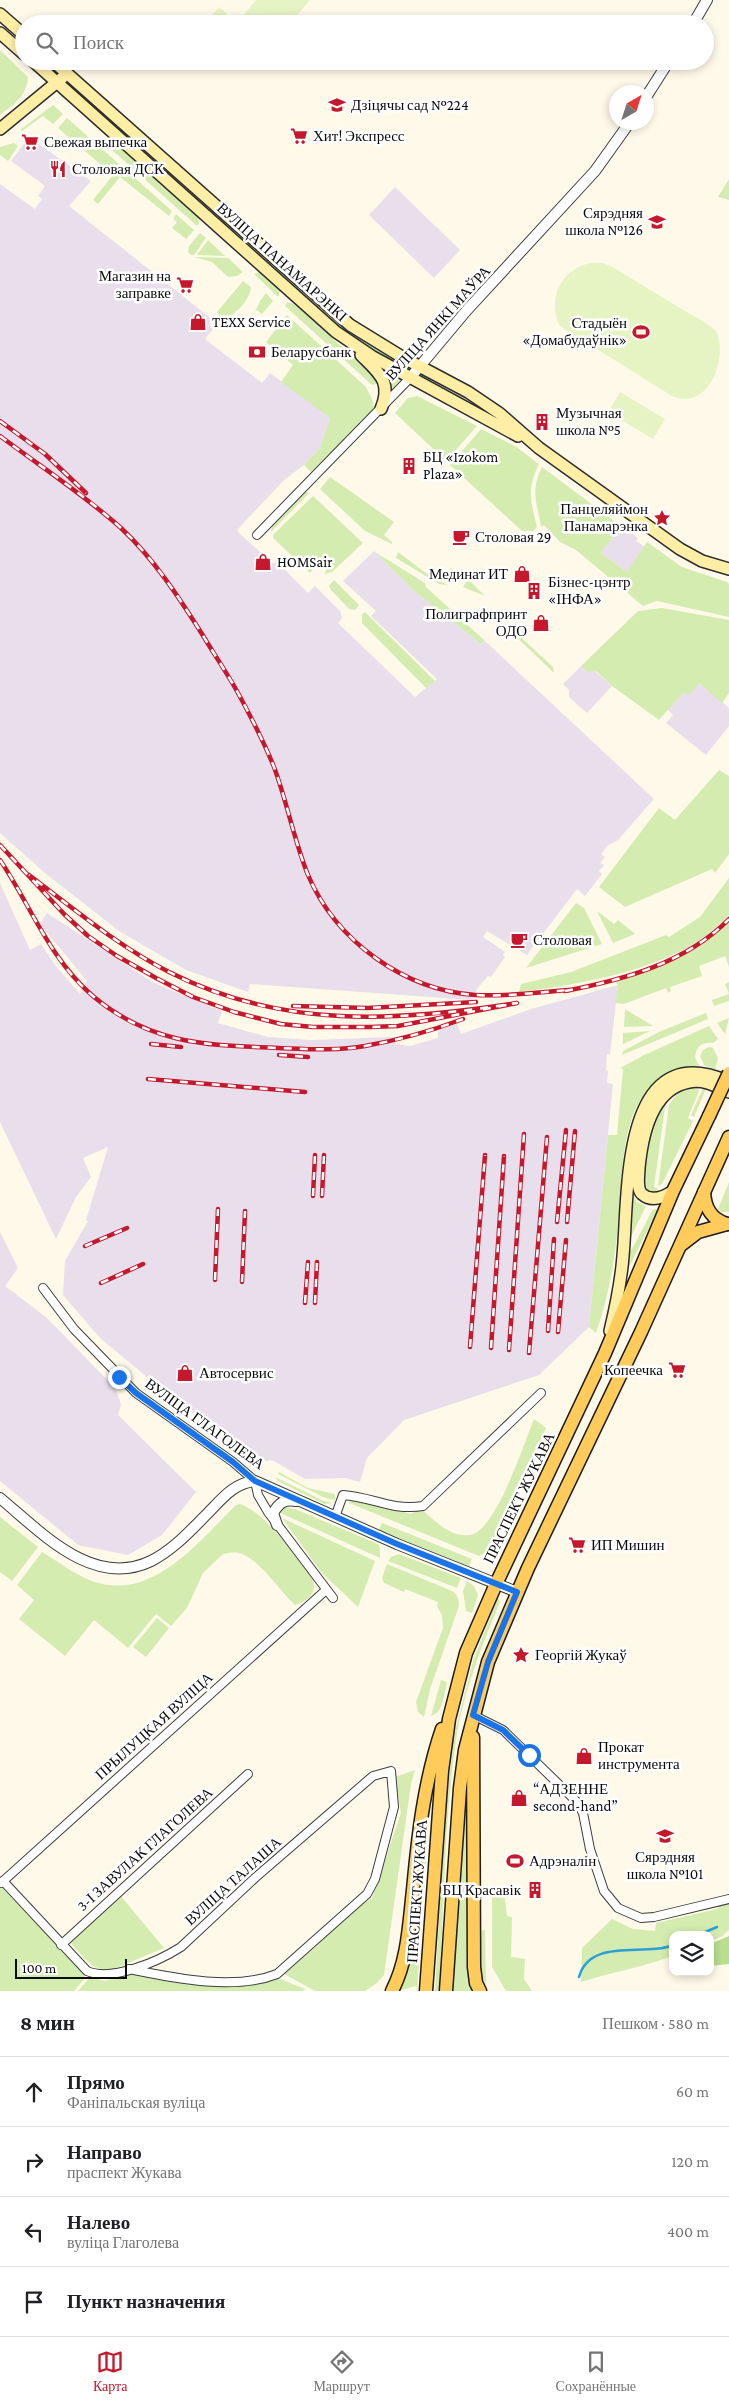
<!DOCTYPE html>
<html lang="ru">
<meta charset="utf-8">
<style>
:root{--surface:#fff;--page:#f6f6f6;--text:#202124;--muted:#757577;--line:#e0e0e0;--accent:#c6182d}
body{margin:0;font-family:"Crimson Pro",serif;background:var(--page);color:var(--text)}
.controls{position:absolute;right:15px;bottom:15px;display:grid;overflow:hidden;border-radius:10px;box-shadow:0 2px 8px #0003}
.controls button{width:45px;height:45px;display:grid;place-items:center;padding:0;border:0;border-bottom:1px solid var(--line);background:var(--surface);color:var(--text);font:25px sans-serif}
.compass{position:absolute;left:609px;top:85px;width:45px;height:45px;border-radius:50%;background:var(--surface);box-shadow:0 2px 8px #0003;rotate:39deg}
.scale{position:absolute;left:15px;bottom:12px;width:112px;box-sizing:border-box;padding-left:5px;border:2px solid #0b0b0b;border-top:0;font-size:14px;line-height:18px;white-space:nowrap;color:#0b0b0b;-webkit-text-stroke:4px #fff;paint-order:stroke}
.stop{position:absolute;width:15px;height:15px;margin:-11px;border:4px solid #1a73e8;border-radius:50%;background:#fff}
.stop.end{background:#1a73e8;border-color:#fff;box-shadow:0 1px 5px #0008}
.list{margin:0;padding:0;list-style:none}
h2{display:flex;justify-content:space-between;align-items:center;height:65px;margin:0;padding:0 20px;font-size:21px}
h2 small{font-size:16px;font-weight:400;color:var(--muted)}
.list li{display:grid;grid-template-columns:32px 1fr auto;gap:15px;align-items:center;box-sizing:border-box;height:70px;padding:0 20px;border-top:1px solid var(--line)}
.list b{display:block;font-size:19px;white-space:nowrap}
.list p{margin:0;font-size:16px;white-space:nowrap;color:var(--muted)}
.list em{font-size:16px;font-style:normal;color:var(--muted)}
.icon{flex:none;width:28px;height:28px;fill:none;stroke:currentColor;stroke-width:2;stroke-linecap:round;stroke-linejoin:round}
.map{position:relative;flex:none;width:729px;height:1991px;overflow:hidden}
.search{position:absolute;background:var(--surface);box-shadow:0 2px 8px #0003;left:15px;right:15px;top:15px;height:55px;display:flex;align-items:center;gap:12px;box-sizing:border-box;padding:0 18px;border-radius:28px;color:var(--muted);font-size:19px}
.sheet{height:345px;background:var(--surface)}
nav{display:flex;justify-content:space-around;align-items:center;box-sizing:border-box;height:70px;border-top:1px solid var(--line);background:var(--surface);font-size:14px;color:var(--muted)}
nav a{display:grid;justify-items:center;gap:2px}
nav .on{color:var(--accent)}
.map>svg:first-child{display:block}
</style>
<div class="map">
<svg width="729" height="1991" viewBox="0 0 729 1991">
<rect width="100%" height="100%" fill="#fff9ea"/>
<g fill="#e9deeb">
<path d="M29,137L91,181L69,206L213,320L209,325L213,329L205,339L262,383L270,373L330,418L320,448L304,465L284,480L237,530L241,535L274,564L276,561L308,593L315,586L340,611L342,618L338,623L415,697L437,679L371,616L376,611L343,581L374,551L414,591L481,644L485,641L654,799L618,840L608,845L601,854L605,857L600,863L604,865L599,871L602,874L585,896L577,889L527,955L487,931L483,937L505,952L503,955L505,957L491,977L488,976L477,989L472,1000L250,984L248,992L186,970L119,931L45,873L0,833V184L35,209L42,199L38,196L45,186L11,161Z"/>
<path d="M395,187L460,250L434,278L369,215Z"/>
<path d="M621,526L638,538L636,541L645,547L627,572L601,553Z"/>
<path d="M581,666L587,672L595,671L612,686L587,713L569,697V690L563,684Z"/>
<path d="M699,683L729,708V726L706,755L666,723L673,715L668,710L684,692Z"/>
<path d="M0,883L30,950L41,944L55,965L80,994L87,981L40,924L47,913L154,983L222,1011L218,1023L268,1037L311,1040L394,1037L396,1044L410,1046L438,1038V1031L457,1024L461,1034L531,1009L618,985L610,1054H607L606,1070L608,1071L607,1083L613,1084L589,1327L539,1375L404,1420L367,1458L360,1482L345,1478L305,1479L272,1460L266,1461L212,1427L172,1398L100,1338L63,1295L65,1261L88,1221L86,1220L108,1147L83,1158L91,1177L76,1197L56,1239L0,1122Z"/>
<path d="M0,1232L18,1268L5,1286L47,1318L116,1389L121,1405L118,1415L196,1492L162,1535L128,1555L78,1545L0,1481Z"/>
</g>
<g fill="#d4ecb0">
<path d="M0,50L28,77C27,96 14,104 0,115Z"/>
<path d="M83,98L345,329L395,361L394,363L347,334L81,100Z"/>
<path d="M53,105L63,114L53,124L43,116L22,131L20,130Z"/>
<path d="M67,118L172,211L169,216L120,177L98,204L93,200L113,175L58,128Z"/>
<path d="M14,143L18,146L8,161L0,155V147Z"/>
<path d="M117,146L198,217L199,223L197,226L112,150Z"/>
<path d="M729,179V200L718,197Z"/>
<path d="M176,214L194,230L186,239L172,228L177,222L173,219Z"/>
<path d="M200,233L206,238L194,255H191L188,252L189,246Z"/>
<path d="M208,240L225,256L197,255Z"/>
<path d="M194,257L228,258L243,272L237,276L228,277L212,262Z"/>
<path d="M260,272L280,289L279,296H277L254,274Z"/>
<path d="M243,281L251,287C250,300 234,318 221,318L217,312Z"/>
<path d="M266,293L273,301L262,314L257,310L255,312L260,301Z"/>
<path d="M287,302L294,304L378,379L379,383L372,385L285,306Z"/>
<path d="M287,315L366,387L372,399L374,407L372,414L311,472L304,465L320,448L330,418L281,382L293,365L266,342Z"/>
<path d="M370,361L400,380L391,391L389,382Z"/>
<path d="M417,396L477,426L446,461L395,413L408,398Z"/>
<path d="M481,429L515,446L539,464C526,490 531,502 537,527L533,531H522L450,465Z"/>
<path d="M542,467L621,526L601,553L627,572L647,542L682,567L727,582L729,584V617L657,601L643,606L576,550L560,542L544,525L541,527C537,502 530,492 542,467Z"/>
<path d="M330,477L394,522L384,535L392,542V544L365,531L320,489Z"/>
<path d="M303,490L309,493L271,532L273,521Z"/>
<path d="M313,496L363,543L332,572L325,574L326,569L319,562L310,573L273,538V535Z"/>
<path d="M375,552L425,583L426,587L485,641L481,644L414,591Z"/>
<path d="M398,552L430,576L448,585L439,584L396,558Z"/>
<path d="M451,568L458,574L449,580L440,579Z"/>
<path d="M468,579L485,596L463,587Z"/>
<path d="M334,580L359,605L355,610L349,609L331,590L329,586Z"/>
<path d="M662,608L729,620V693L722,703L699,683L689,696L684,692L659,720L612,686L596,671L587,672L581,666L638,611Z"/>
<path d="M365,612L435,681L426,688L362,623V614Z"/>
<path d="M508,629L513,630L553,667L554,673Z"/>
<path d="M719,770L729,776V854L715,873L712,869L625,907L599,887L659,808L675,820Z"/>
<path d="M729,878V915C716,928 700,942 683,950C633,975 574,985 519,992L521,984L571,972L666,935L669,937L700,917Z"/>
<path d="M576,903L584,908L602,944L526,968Z"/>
<path d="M597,911L614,924L618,920L635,934L613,943Z"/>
<path d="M729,922V967L725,956L699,966L702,976L670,987L671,991L668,993L666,988L624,1004L615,1003L618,985L615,981C658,969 698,954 729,922Z"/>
<path d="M729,982V1001L714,1006L712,1000L729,994L725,984Z"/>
<path d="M625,1009L653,1026L624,1027Z"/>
<path d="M706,1013L708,1019L622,1055L623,1051L661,1031Z"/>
<path d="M729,1018L725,1034L717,1023Z"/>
<path d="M709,1026L718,1039L713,1043C702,1042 696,1046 695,1058L700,1067C614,1072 625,1167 618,1228C614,1264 608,1299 596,1333L589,1327L608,1135H617L623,1069L620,1068L644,1055Z"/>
<path d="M650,1031L623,1044V1033Z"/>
<path d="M709,1047L713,1048L718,1058L715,1070L704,1065L700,1056L703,1050Z"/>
<path d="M673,1086L639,1145L633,1194L637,1202L646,1206L627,1245L636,1145Z"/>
<path d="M697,1087L699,1091L688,1118L693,1121L662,1184L658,1186L669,1105C676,1093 684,1088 697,1087Z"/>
<path d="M703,1088L706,1089L694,1117L691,1115Z"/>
<path d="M666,1100L654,1187L658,1189L657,1193L649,1190L643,1184V1148L659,1109Z"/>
<path d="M729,1182V1212H721L718,1209Z"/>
<path d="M653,1209L658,1210L624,1277L625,1262Z"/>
<path d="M534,1419L546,1428L491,1551L479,1556L349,1503L352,1498L411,1514L420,1508C433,1519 450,1538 470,1535C496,1531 524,1443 534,1419Z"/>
<path d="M279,1472L308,1488L335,1494V1500L325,1498L278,1474Z"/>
<path d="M275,1477L324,1501L333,1503L324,1504L278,1481Z"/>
<path d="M240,1504C267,1513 294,1556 311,1577C320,1591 308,1601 295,1605C280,1592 259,1558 239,1553C234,1552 228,1553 223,1554L203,1573L187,1608L171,1626L156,1614L128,1648L94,1620L65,1656L19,1619L34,1600L17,1585L42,1552C59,1562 74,1574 92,1581C152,1603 199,1541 236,1505Z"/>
<path d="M285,1507L295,1509L378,1544L380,1548V1558L278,1512Z"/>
<path d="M0,1517L38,1547L12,1581L0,1572Z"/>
<path d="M282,1518L375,1561L358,1607L321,1572Z"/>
<path d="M382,1523L472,1559L469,1566L379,1530Z"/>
<path d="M399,1554L461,1578L457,1588L388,1561L391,1557Z"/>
<path d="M387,1564L452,1591C457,1594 459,1599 459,1606L430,1689L424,1717L418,1712L416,1702L443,1628L442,1615L437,1606L438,1602L405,1589L404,1592L384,1583L382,1578Z"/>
<path d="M467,1581L474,1586L478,1595L472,1613L466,1611L463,1591Z"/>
<path d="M498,1598L500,1602C482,1646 463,1693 456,1740C444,1822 444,1908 439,1991H435L443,1843L453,1739L474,1658Z"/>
<path d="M157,1618L169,1628L146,1657L133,1647Z"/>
<path d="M441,1680L447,1682C444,1694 444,1712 431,1716Z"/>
<path d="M415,1770L411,1784L384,1975L377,1983L365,1991H315L284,1974L318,1945L344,1917L372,1898L401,1813L395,1777Z"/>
<path d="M434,1775L429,1822L417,1991L416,1986L398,1991L429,1784Z"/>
<path d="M466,1785H470L475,1991H452Z"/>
<path d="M3,1885L82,1972L85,1978L74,1991H0V1888Z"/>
<path d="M504,1891L507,1916L512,1917L511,1957L525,1959L524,1979L532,1991H506L492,1967V1892Z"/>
<path d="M120,1895L164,1948L114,1969C93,1974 82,1955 69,1941Z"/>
<path d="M729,1895V1930L721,1937L710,1941V1935H673V1956C643,1967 612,1972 581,1982L582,1948L612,1919L633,1929L655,1931L656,1923L717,1909Z"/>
<path d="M482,1930H485L486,1985L484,1987C475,1970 480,1948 482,1930Z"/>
<path d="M132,1973L179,1981L248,1985L278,1978L305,1989L303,1991H78L90,1977L105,1981Z"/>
</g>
<path fill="#b8de8e" d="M729,1936V1964L710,1966V1944Z"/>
<g fill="#e6f3c3">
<path d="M256,0H310L290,24H236Z"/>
<path d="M219,7L233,19L229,24H204Z"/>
<path d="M590,263H602L611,266C634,280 657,294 680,308C692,315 706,322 716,331C729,359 708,412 672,396L560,326C546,299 562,269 590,263Z"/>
<path d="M620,392L665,419L653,439L608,412Z"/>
</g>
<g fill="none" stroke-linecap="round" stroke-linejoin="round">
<g stroke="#2aa0d9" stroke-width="2.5">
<path d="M698,1935L717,1927"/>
<path d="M579,1977C590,1937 645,1957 673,1945"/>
</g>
<g stroke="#3e3e3e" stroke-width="10">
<g id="minor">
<path d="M257,535L410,378"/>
<path d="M43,1288L74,1329L136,1393L233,1462L255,1481L258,1495L268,1512L333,1598"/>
<path d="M335,1517L343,1495C373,1497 391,1511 423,1506L541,1393"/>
<path d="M473,1715L503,1730L577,1802L583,1813L590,1849L604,1891L618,1908L641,1918L654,1917L729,1899"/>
<path d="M3,1881L87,1971C112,1982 159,1961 181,1947L256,1877L373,1776L391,1771L394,1807L375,1879L367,1894L277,1974C234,1991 174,1978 129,1969"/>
<path d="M1,1883L326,1590"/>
<path d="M61,1945L248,1774"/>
</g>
</g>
<g stroke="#3e3e3e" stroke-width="12">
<g id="tertiary">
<path d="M693,24L707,0"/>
<path d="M646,97L669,61"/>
<path d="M410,378L467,310L595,171L630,122"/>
<path d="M0,1498C41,1532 93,1589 151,1561C173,1550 190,1531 206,1515C221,1500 233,1483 255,1481L397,1544L517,1592"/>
<path d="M277,1525L273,1513C279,1503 284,1499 296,1501"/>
</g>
</g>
<g stroke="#2d2d2d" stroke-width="14">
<g id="secondary">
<path d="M0,14L24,35"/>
<path d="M0,33L24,54"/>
<path d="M33,61L336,332L373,357L518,436"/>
<path d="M53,61L350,325L402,357L468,392L499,413L539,448L680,549L702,561L729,569"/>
<path d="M0,129L62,78"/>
<path d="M361,355C380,374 392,382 381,409"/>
<path d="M673,1191C664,1197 652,1203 642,1194C636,1188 639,1176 639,1168C642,1136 651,1089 689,1082C704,1079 716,1086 729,1092"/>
<path d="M610,1331C616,1306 621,1282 623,1256C629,1193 620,1034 729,1082"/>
</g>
</g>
<g stroke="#1c1c1c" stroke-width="15">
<g id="primary">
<path d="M704,1192C705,1208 711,1219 727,1224"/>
<path d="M681,1245L698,1232L727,1224"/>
<path d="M473,1737L474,1967L476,1983L480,1991"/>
<path d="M392,1991C408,1960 409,1925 413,1890C418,1836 424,1782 442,1729"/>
<path d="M426,1991L442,1771L449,1719L466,1653L496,1584L605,1353L673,1191L709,1116"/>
<path d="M446,1991L460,1788L465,1750L488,1662L528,1568L641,1332L729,1137"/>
</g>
</g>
<use href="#minor" stroke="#fff" stroke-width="8"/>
<use href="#tertiary" stroke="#fff" stroke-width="10"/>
<use href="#secondary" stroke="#ffeea5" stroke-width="11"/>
<use href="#primary" stroke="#ffcb5a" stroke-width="12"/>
<g stroke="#c6182d" stroke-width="4.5">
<g id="rail">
<path d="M0,421L45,454L86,493"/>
<path d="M0,436C40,466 83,494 121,528C154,559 178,596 202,634C214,654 227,673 238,693C251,717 264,742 274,767C287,802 294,840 308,875C336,941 404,990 475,995C507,997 539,992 570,990"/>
<path d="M0,845L64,914L88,936L117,956L156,978L193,997L234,1012L281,1024L313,1027H370L398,1026L517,1003C396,1022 282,1029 169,972C118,946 74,909 29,875"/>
<path d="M0,860C31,906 50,960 94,997C152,1045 207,1045 278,1048C307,1049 337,1051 365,1046C399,1040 431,1031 463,1019"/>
<path d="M565,991C623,980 686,963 729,919"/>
<path d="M293,1006L368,1008L476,1002"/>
<path d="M151,1044L181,1047"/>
<path d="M279,1055L308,1057"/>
<path d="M148,1079L305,1092"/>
<path d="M313,1196L315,1155"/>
<path d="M322,1196L324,1155"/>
<path d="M557,1222L566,1130"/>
<path d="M567,1222L575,1131"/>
<path d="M85,1246L127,1228"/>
<path d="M215,1280L218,1209"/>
<path d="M242,1282L245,1211"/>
<path d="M101,1283L143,1264"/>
<path d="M305,1303L308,1262"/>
<path d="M315,1303L317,1262"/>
<path d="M548,1331L554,1239"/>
<path d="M558,1332L566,1240"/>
<path d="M470,1347L485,1155"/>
<path d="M491,1348L504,1156"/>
<path d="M509,1350L524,1134"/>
<path d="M529,1353L547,1137"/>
</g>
</g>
<use href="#rail" stroke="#fff" stroke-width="2.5" stroke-dasharray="8" stroke-linecap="butt"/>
<g stroke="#1c1c1c" stroke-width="15" stroke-linecap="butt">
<path id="primary-bridge" d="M709,1116L729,1073"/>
</g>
<use href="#primary-bridge" stroke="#ffcb5a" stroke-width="12"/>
</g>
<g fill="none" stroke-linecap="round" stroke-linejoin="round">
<path stroke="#1a73e8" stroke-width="6" d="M119,1377L136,1393L233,1462L255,1481L397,1544L517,1592L488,1662L473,1715L503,1730L529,1755"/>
</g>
<defs>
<g id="school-bare" transform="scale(1.35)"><path d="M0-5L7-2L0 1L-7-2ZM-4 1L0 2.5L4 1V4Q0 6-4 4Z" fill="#c6182d" stroke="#fff" stroke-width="2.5" paint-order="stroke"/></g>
<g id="supermarket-bare" transform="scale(1.35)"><path d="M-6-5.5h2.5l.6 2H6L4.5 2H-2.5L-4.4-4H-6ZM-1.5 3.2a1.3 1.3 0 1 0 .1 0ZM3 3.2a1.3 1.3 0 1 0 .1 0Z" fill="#c6182d" stroke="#fff" stroke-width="2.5" paint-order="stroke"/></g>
<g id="restaurant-bare" transform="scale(1.35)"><path d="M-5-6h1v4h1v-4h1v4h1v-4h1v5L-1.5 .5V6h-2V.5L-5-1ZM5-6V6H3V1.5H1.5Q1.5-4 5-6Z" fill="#c6182d" stroke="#fff" stroke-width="2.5" paint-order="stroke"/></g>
<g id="shop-bare" transform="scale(1.35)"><path d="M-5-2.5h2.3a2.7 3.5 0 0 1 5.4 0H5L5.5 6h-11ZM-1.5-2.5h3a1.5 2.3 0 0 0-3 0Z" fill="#c6182d" stroke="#fff" stroke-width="2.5" paint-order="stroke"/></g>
<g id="stadium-bare" transform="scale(1.35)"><path d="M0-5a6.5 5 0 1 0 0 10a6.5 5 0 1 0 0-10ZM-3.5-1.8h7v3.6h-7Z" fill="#c6182d" stroke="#fff" stroke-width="2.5" paint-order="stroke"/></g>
<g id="bank-bare" transform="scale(1.35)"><path d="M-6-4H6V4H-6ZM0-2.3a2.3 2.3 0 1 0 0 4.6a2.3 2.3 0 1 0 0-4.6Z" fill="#c6182d" stroke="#fff" stroke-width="2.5" paint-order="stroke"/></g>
<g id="building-bare" transform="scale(1.35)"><path d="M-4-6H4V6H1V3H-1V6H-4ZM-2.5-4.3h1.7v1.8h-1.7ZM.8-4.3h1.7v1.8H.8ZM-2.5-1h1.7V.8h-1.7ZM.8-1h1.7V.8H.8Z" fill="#c6182d" stroke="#fff" stroke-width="2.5" paint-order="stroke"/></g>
<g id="sight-bare" transform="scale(1.35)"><path d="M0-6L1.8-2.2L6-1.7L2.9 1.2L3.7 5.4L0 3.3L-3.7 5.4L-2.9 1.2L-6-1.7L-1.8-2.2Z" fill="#c6182d" stroke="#fff" stroke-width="2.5" paint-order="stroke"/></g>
<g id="cafe-bare" transform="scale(1.35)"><path d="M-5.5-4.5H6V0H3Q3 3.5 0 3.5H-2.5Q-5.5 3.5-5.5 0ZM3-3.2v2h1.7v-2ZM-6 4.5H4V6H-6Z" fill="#c6182d" stroke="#fff" stroke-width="2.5" paint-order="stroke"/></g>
</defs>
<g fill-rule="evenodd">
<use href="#school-bare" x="337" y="105"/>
<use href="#supermarket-bare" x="299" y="136"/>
<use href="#supermarket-bare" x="30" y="142"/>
<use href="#restaurant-bare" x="58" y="169"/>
<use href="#school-bare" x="657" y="222"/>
<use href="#supermarket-bare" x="185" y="285"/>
<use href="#shop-bare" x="198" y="322"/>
<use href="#stadium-bare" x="641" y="332"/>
<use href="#bank-bare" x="257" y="352"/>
<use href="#building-bare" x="542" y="422"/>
<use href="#building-bare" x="409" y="466"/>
<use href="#sight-bare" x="662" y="518"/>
<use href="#cafe-bare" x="461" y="537"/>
<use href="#shop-bare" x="263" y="562"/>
<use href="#shop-bare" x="522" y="574"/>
<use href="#building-bare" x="534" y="591"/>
<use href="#shop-bare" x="541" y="623"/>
<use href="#cafe-bare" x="519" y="940"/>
<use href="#supermarket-bare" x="677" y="1370"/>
<use href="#shop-bare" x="185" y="1373"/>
<use href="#supermarket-bare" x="577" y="1545"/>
<use href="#sight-bare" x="521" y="1655"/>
<use href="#shop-bare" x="584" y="1756"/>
<use href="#shop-bare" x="519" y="1798"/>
<use href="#school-bare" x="665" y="1836"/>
<use href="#stadium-bare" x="515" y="1861"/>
<use href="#building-bare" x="535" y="1890"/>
</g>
<g text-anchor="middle" stroke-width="5" stroke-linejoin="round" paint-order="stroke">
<g font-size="15" fill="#0b0b0b" stroke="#fff" text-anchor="start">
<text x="351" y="110">Дзіцячы сад №224</text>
<text x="313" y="141">Хит! Экспресс</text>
<text x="44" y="147">Свежая выпечка</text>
<text x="72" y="174">Столовая ДСК</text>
<text x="643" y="218" text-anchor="end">Сярэдняя<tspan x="643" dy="17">школа №126</tspan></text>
<text x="171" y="281" text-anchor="end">Магазин на<tspan x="171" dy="17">заправке</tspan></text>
<text x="212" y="327">TEXX Service</text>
<text x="627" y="328" text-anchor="end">Стадыён<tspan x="627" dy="17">«Домабудаўнік»</tspan></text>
<text x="271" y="357">Беларусбанк</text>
<text x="556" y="418">Музычная<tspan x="556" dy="17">школа №5</tspan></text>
<text x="423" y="462">БЦ «Izokom<tspan x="423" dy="17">Plaza»</tspan></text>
<text x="648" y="514" text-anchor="end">Панцеляймон<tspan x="648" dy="17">Панамарэнка</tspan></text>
<text x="475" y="542">Столовая 29</text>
<text x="277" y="567">HOMSair</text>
<text x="508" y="579" text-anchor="end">Мединат ИТ</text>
<text x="548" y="587">Бізнес-цэнтр<tspan x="548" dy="17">«ІНФА»</tspan></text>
<text x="527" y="619" text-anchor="end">Полиграфпринт<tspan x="527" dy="17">ОДО</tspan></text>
<text x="533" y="945">Столовая</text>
<text x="663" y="1375" text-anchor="end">Копеечка</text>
<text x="199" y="1378">Автосервис</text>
<text x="591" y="1550">ИП Мишин</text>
<text x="535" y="1660">Георгій Жукаў</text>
<text x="598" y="1752">Прокат<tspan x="598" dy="17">инструмента</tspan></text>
<text x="533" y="1794">“АДЗЕННЕ<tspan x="533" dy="17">second-hand”</tspan></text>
<text x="665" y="1862" text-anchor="middle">Сярэдняя<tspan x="665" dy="17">школа №101</tspan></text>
<text x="529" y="1866">Адрэналін</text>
<text x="521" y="1895" text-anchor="end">БЦ Красавік</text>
</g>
<g font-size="15" fill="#0b0b0b" stroke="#fff">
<text transform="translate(282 262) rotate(42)" y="5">ВУЛІЦА ПАНАМАРЭНКІ</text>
<text transform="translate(438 323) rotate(-48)" y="5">ВУЛІЦА ЯНКІ МАЎРА</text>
<text transform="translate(205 1424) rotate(36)" y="5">ВУЛІЦА ГЛАГОЛЕВА</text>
<text transform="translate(519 1498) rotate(-64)" y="5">ПРАСПЕКТ ЖУКАВА</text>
<text transform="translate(154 1726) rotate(-42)" y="5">ПРЫЛУЦКАЯ ВУЛІЦА</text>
<text transform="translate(145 1849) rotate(-42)" y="5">3-І ЗАВУЛАК ГЛАГОЛЕВА</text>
<text transform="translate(233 1881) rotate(-42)" y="5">ВУЛІЦА ТАЛАША</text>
<text transform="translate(417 1891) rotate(-86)" y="5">ПРАСПЕКТ ЖУКАВА</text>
</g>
</g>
</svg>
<div class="controls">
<button><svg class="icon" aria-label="layers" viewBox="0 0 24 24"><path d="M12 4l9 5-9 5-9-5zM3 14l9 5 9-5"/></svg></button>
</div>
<svg class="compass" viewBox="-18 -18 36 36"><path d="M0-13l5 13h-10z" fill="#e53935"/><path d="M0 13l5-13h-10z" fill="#757577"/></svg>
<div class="scale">100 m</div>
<div class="stop" style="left:529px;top:1755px"></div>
<div class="stop end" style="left:119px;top:1377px"></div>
<div class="search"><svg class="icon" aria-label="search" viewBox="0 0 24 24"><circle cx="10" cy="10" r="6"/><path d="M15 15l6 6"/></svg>Поиск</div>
</div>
<section class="sheet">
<h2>8 мин<small>Пешком · 580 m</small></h2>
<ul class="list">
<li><svg class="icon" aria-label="ahead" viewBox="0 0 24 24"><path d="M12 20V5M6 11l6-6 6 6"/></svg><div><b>Прямо</b><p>Фаніпальская вуліца</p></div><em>60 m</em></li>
<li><svg class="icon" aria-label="right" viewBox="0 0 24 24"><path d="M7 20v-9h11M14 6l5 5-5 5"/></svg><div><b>Направо</b><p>праспект Жукава</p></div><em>120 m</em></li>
<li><svg class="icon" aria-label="left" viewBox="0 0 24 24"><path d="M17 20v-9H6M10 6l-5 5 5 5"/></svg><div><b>Налево</b><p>вуліца Глаголева</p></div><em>400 m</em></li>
<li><svg class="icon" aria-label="arrive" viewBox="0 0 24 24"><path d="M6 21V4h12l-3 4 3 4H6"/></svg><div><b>Пункт назначения</b></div></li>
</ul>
</section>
<nav>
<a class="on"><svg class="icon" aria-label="map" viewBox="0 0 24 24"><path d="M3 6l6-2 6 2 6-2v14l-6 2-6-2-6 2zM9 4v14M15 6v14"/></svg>Карта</a>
<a><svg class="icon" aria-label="directions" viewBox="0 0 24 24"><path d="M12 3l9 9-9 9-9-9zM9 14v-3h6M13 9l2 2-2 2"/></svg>Маршрут</a>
<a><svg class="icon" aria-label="saved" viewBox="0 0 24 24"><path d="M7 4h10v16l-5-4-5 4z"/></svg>Сохранённые</a>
</nav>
